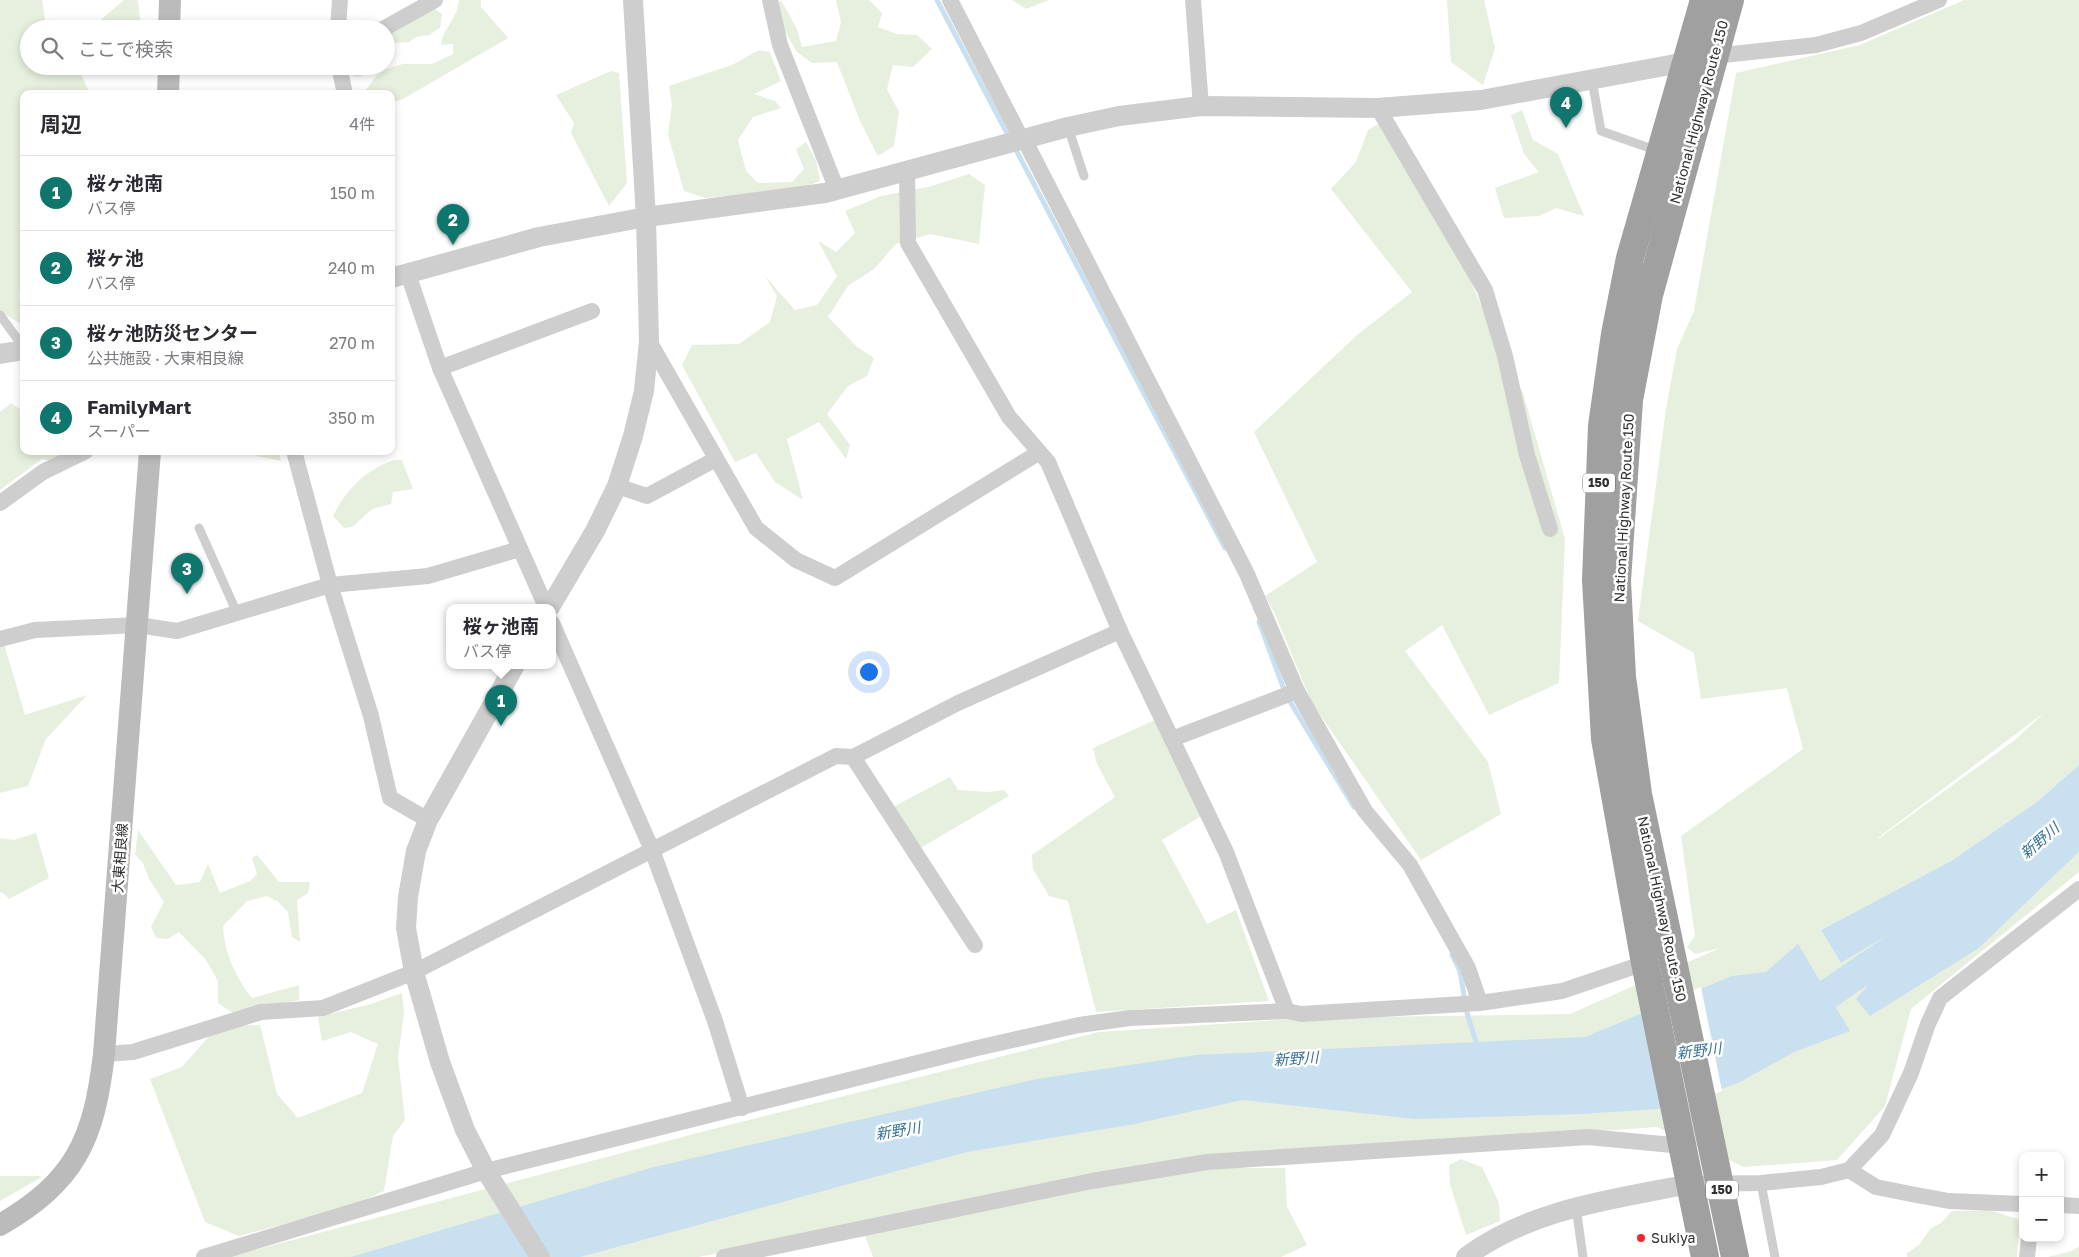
<!DOCTYPE html>
<html lang="ja">
<meta charset="utf-8">
<style>
:root{--surface:#fff;--page:#f7f7f7;--text:#2b2b33;--muted:#7c7c81;--line:#e1e1e2;--accent:#0f766e}
body{margin:0;font-family:"Golos Text","Noto Sans JP",sans-serif;background:var(--page);color:var(--text)}
.controls{position:absolute;right:15px;bottom:15px;display:grid;overflow:hidden;border-radius:10px;box-shadow:0 2px 8px #0003}
.controls button{width:45px;height:45px;display:grid;place-items:center;padding:0;border:0;border-bottom:1px solid var(--line);background:var(--surface);color:var(--text);font:25px sans-serif}
.you{position:absolute;left:868px;top:671px;width:18px;height:18px;margin:-12px;border:4px solid #fff;border-radius:50%;background:#1a73e8;box-shadow:0 0 0 8px #1a73e833}
.badge{display:grid;place-items:center;width:32px;height:32px;border-radius:50%;background:var(--accent);color:#fff;font-size:16px;font-weight:700}
.pin{position:absolute;translate:-50% -41px;filter:drop-shadow(0 1px 2px #0008)}
.pin::after{content:'';position:absolute;top:26px;width:18px;height:15px;background:inherit;clip-path:polygon(0 0,100% 0,50% 100%)}
.popup{position:absolute;left:446px;top:604px;width:110px;height:65px;box-sizing:border-box;display:grid;place-content:center;border-radius:10px;background:var(--surface);filter:drop-shadow(0 1px 4px #0005);font-size:16px;white-space:nowrap;color:var(--muted)}
.popup b{font-size:19px;color:var(--text)}
.popup::after{content:'';position:absolute;left:50%;top:100%;margin-left:-10px;border:10px solid transparent;border-top-color:var(--surface)}
.list{margin:0;padding:0;list-style:none}
h2{display:flex;justify-content:space-between;align-items:center;height:65px;margin:0;padding:0 20px;font-size:21px}
h2 small{font-size:16px;font-weight:400;color:var(--muted)}
.list li{display:grid;grid-template-columns:32px 1fr auto;gap:15px;align-items:center;box-sizing:border-box;height:75px;padding:0 20px;border-top:1px solid var(--line)}
.list b{display:block;font-size:19px;white-space:nowrap}
.list p{margin:0;font-size:16px;white-space:nowrap;color:var(--muted)}
.list em{font-size:16px;font-style:normal;color:var(--muted)}
.icon{flex:none;width:28px;height:28px;fill:none;stroke:currentColor;stroke-width:2;stroke-linecap:round;stroke-linejoin:round}
.map{position:relative;flex:none;width:2079px;height:1257px;overflow:hidden}
.search{position:absolute;background:var(--surface);box-shadow:0 2px 8px #0003;left:20px;top:20px;width:375px;height:55px;display:flex;align-items:center;gap:12px;box-sizing:border-box;padding:0 18px;border-radius:28px;color:var(--muted);font-size:19px}
.panel{position:absolute;background:var(--surface);box-shadow:0 2px 8px #0003;left:20px;top:90px;width:375px;height:365px;border-radius:10px}
.map>svg:first-child{display:block}
</style>
<div class="map">
<svg width="2079" height="1257" viewBox="0 0 2079 1257">
<rect width="100%" height="100%" fill="#fff"/>
<g fill="#e7efde" fill-rule="evenodd">
<path d="M0,0H42L46,26L61,29H29V66H77L90,94H24V291L19,294L24,326L0,311Z"/>
<path d="M124,0H138L141,28L90,29Z"/>
<path d="M459,0H481V7L508,38L403,99L391,103V94H363L377,75L387,69L403,64H432L453,54V44L441,45C443,27 457,21 459,0Z"/>
<path d="M781,0L797,29L802,47L836,41L841,23L836,0H869L882,13L878,27L897,34L917,35L932,49L913,67L893,65L887,89L899,112L894,146L878,156L860,121L837,62L812,63L797,52L773,11Z"/>
<path d="M1012,0H1049L1026,9Z"/>
<path d="M1447,0H1484L1495,48L1483,85L1451,62Z"/>
<path d="M1964,0H2079V765L2037,802L1951,861L1821,930L1841,963L1934,907L1856,999L1979,948L2079,852V872L1911,1009L1885,1106L1837,1160L1744,1167L1657,1127L1532,1136L1238,1168H1285L1287,1207L1307,1245L1281,1257H873L865,1236L1124,1178L698,1257H228L709,1130L1099,1032L1308,1018L1570,1014L1720,948L1695,954L1687,947L1695,936L1681,836L1803,749L1787,688L1701,699L1694,653L1638,621L1666,409L1677,349L1694,311L1736,73L1860,45ZM2045,712L2015,740L1878,839V838Z"/>
<path d="M435,9L442,14L440,28L429,35L416,37L409,42L393,43L386,51V30Z"/>
<path d="M759,50L770,52L781,81L754,94L775,101L781,108L753,117L738,140L746,171L758,183L792,182L804,169L796,149L806,142L816,160L820,181L799,189L706,198L684,191L668,135L672,105L669,86L732,65Z"/>
<path d="M348,66H371L362,76L354,77Z"/>
<path d="M611,71L619,73L627,183L609,206L571,133L574,123L556,95Z"/>
<path d="M1522,110L1533,140L1558,154L1584,216L1556,208L1539,216L1504,218L1495,188L1539,172L1524,154L1511,115Z"/>
<path d="M1381,122L1460,255L1508,370L1523,393L1565,539L1559,683L1489,715L1442,625L1405,651L1488,762L1501,814L1421,860L1312,703L1275,614L1265,596L1317,562L1254,432L1357,335L1412,292L1331,189L1356,162L1368,130Z"/>
<path d="M969,174L985,185L979,244L930,234L896,244L874,269L848,286L828,317L857,347L874,358L867,376L848,386L827,414L850,445L846,459L819,422L787,439L803,500L775,482L756,453L735,462L682,365L692,345L739,344L770,322L777,296L764,275L795,310L817,305L837,276L818,241L836,252L855,233L845,211L881,196L932,186Z"/>
<path d="M11,403L24,412V451H76L56,462L42,459L0,490V412Z"/>
<path d="M250,451H279L281,461L257,456Z"/>
<path d="M395,460H402L413,489L393,492L391,504L372,509L352,527L344,528L333,516C346,490 367,468 395,460Z"/>
<path d="M0,630L25,715L87,695L46,739L28,786L0,793Z"/>
<path d="M1157,719L1201,816L1162,840L1207,924L1236,910L1269,1001L1096,1012L1068,901L1049,896L1033,869L1032,855L1115,797L1097,764L1093,748Z"/>
<path d="M950,777L958,790L988,792L1004,790L1009,796L917,850L891,808Z"/>
<path d="M138,830L176,885L200,882L208,864L220,893L250,881L257,874L252,858L257,855L279,882H310L308,893L297,900L300,942L292,937L288,912L277,901L267,896L247,901L223,926C224,952 236,978 252,998L299,985V1000L233,1013L218,1003V981L206,960L179,932L168,939L156,938L151,927L164,902L149,879L143,863L135,855Z"/>
<path d="M36,833L49,878L9,899L2,892L0,893V838L14,840Z"/>
<path d="M402,993L404,1013L398,1058L405,1120L393,1136L384,1191L349,1207L239,1236L205,1222L150,1079L182,1067L218,1026L260,1025L277,1094L298,1118L362,1093L378,1044L351,1032L322,1041L318,1017L371,1004Z"/>
<path d="M1461,1159L1482,1167L1499,1203L1500,1221L1466,1235L1450,1184L1449,1165Z"/>
<path d="M0,1176H40L42,1177L0,1201Z"/>
<path d="M1990,1210L2020,1220L2017,1257H1907V1253L1919,1245L1931,1228L1941,1223L1952,1211Z"/>
<path d="M2079,1246V1257H2048L2072,1251Z"/>
</g>
<g fill="#c9e0f0">
<path d="M2079,765V852L1979,948L1870,1016L1856,999L1933,908L1841,963L1821,930L1951,861L2037,802Z"/>
<path d="M1798,944L1850,1031L1794,1052L1740,1082L1670,1108L1583,1114L1415,1119L1242,1100L1135,1124L967,1152L580,1257H351L654,1167L1037,1079L1196,1055L1585,1037L1732,976L1766,972Z"/>
</g>
<path fill="#fff" d="M1701,987L1722,1091L1688,1104L1667,1001Z"/>
<g fill="none" stroke-linecap="round" stroke-linejoin="round">
<g stroke="#c9e0f0" stroke-width="5">
<path d="M937,0L1010,139"/>
<path d="M1014,146L1225,548"/>
<path d="M1259,622L1286,695L1354,807"/>
<path d="M1452,955L1460,971L1467,1013L1478,1048"/>
</g>
<path stroke="#c9e0f0" stroke-width="30" d="M1794,1017L1938,919"/>
<g stroke="#cecece" stroke-width="9">
<path d="M1592,80L1601,131L1658,151"/>
<path d="M1068,127L1084,176"/>
<path d="M0,315L24,348"/>
<path d="M199,528L237,613"/>
<path d="M1761,1183L1775,1257"/>
<path d="M1576,1207L1583,1257"/>
</g>
<g stroke="#cecece" stroke-width="16">
<path d="M770,0L780,45L837,190"/>
<path d="M950,0L1022,140"/>
<path d="M1193,0L1201,106"/>
<path d="M338,29L340,0"/>
<path d="M383,29L435,0"/>
<path d="M1714,56L1816,45L1861,33L1939,0"/>
<path d="M339,66L345,94"/>
<path d="M1378,108L1485,290L1505,356L1527,455L1550,529"/>
<path d="M1024,139L1247,574L1297,691L1172,739"/>
<path d="M907,171L908,243L1009,417L1048,462L1120,631"/>
<path d="M408,274L440,368L546,607"/>
<path d="M649,341L756,528L796,560L835,578L1038,453"/>
<path d="M440,368L592,311"/>
<path d="M294,451L330,585L371,716L390,798L428,820"/>
<path d="M617,486L647,496L716,459"/>
<path d="M0,503L43,472L86,451"/>
<path d="M552,623L652,850L715,1021L742,1108"/>
<path d="M0,639L35,630L138,625L177,631L330,585L428,576L520,549"/>
<path d="M1297,691L1365,811L1410,865L1468,968L1480,1003"/>
<path d="M853,757L975,945"/>
<path d="M104,1054L133,1052L261,1012L323,1008L414,972L836,756L853,757L958,703L1120,631L1226,852L1287,1011"/>
<path d="M1849,1170L1876,1187L1916,1195L1949,1201L2023,1204"/>
<path d="M1690,1184L1761,1183L1821,1177L1849,1170L1882,1135L1911,1073L1928,1024L1940,998L2079,889"/>
<path d="M2060,1205L2079,1206"/>
<path d="M204,1257L486,1171L977,1048L1079,1025L1130,1018L1287,1011L1301,1014L1480,1003L1562,991L1645,963"/>
<path d="M724,1257L1092,1181L1207,1162L1588,1137L1683,1146"/>
<path d="M2027,1257L2029,1238"/>
</g>
<g stroke="#cecece" stroke-width="20">
<path d="M391,278L539,237L646,217L825,193L1068,127L1119,116L1201,106L1378,108L1481,100L1697,60"/>
<path d="M0,354L24,350"/>
<path d="M550,607L595,531L617,486L633,436L644,391L649,341L646,217L633,0"/>
<path d="M515,665L428,820L416,851L408,897L406,928L414,972L440,1062L465,1130L486,1171L540,1257"/>
<path d="M1466,1257C1530,1209 1614,1199 1690,1184"/>
</g>
<g stroke="#bbb" stroke-width="22">
<path d="M169,29L170,0"/>
<path d="M168,94L169,66"/>
<path d="M0,1225C76,1181 94,1139 104,1054L150,451"/>
</g>
<g stroke="#a0a0a0" stroke-width="28">
<path d="M1704,0L1630,258L1615,334L1602,426L1596,580L1605,739L1645,963L1705,1257"/>
<path d="M1730,0L1649,295L1629,400L1617,581L1622,677L1638,794L1735,1257"/>
</g>
</g>
<circle fill="#f6262f" stroke="#fff" stroke-width="2" cx="1641" cy="1238" r="5"/>
<g text-anchor="middle" stroke-width="5" stroke-linejoin="round" paint-order="stroke">
<g fill="#fff" stroke="#6f6f6f" stroke-width="1">
<rect x="1583" y="473.5" width="32" height="19" rx="4"/>
<rect x="1706" y="1180.5" width="32" height="19" rx="4"/>
</g>
<g font-size="12" font-weight="bold" fill="#313131">
<text x="1599" y="487">150</text>
<text x="1722" y="1194">150</text>
</g>
<g font-size="14" fill="#313131" stroke="#fff">
<text transform="translate(1699 112) rotate(-75)" y="5">National Highway Route 150</text>
<text transform="translate(1624 508) rotate(-87)" y="5">National Highway Route 150</text>
<text transform="translate(120 858) rotate(-86)" y="5">大東相良線</text>
<text transform="translate(1662 909) rotate(78)" y="5">National Highway Route 150</text>
</g>
<g font-size="14" fill="#313131" stroke="#fff" text-anchor="start">
<text x="1651" y="1243">Sukiya</text>
</g>
<g font-size="15" font-style="italic" fill="#36729c" stroke="#fff">
<text transform="translate(2040 841) rotate(-41)" y="5">新野川</text>
<text transform="translate(1699 1051) rotate(-7)" y="5">新野川</text>
<text transform="translate(1296 1059) rotate(-4)" y="5">新野川</text>
<text transform="translate(898 1131) rotate(-9)" y="5">新野川</text>
</g>
</g>
</svg>
<div class="controls">
<button>+</button>
<button>−</button>
</div>
<div class="you"></div>
<div class="pin badge" style="left:501px;top:726px">1</div>
<div class="popup"><b>桜ヶ池南</b>バス停</div>
<div class="pin badge" style="left:453px;top:245px">2</div>
<div class="pin badge" style="left:187px;top:594px">3</div>
<div class="pin badge" style="left:1566px;top:128px">4</div>
<div class="search"><svg class="icon" aria-label="search" viewBox="0 0 24 24"><circle cx="10" cy="10" r="6"/><path d="M15 15l6 6"/></svg>ここで検索</div>
<section class="panel">
<h2>周辺<small>4件</small></h2>
<ul class="list">
<li><span class="badge">1</span><div><b>桜ヶ池南</b><p>バス停</p></div><em>150 m</em></li>
<li><span class="badge">2</span><div><b>桜ヶ池</b><p>バス停</p></div><em>240 m</em></li>
<li><span class="badge">3</span><div><b>桜ヶ池防災センター</b><p>公共施設 · 大東相良線</p></div><em>270 m</em></li>
<li><span class="badge">4</span><div><b>FamilyMart</b><p>スーパー</p></div><em>350 m</em></li>
</ul>
</section>
</div>
